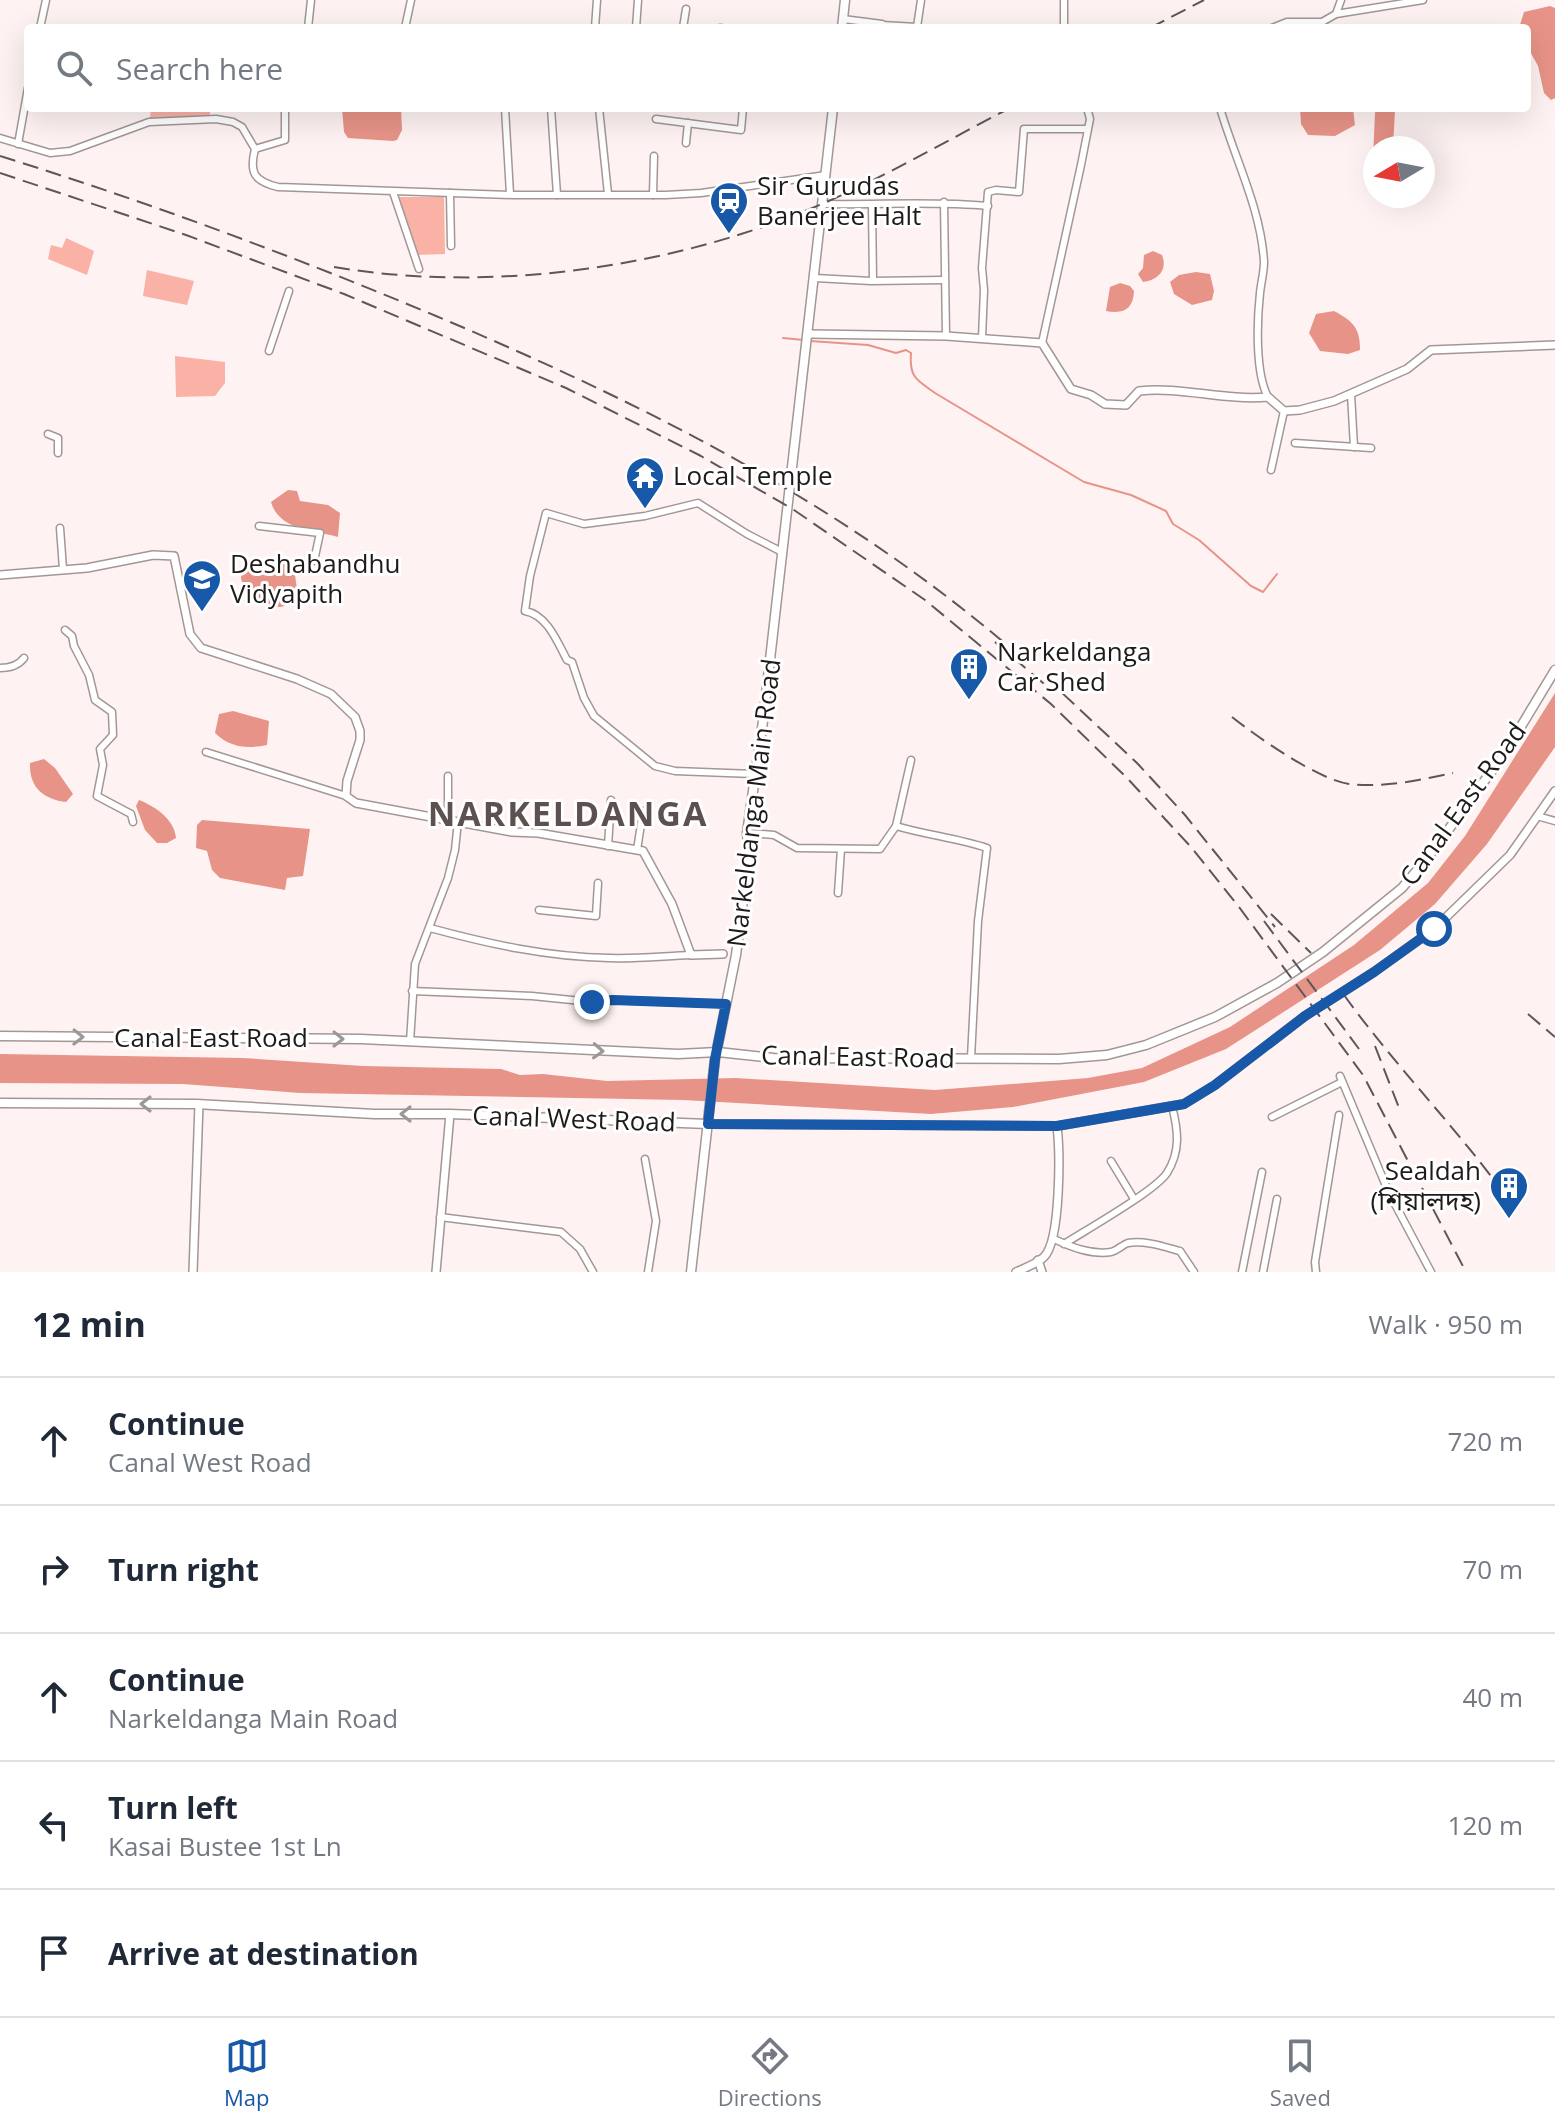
<!DOCTYPE html>
<meta charset="utf-8">
<style>
:root{--surface:#fff;--page:#f6f6f7;--text:#1f2937;--muted:#747a83;--line:#e0e1e3;--accent:#1858a8}
body{margin:0;font-family:"Open Sans","Noto Sans Bengali",sans-serif;background:var(--page);color:var(--text)}
.compass{position:absolute;left:1363px;top:136px;width:72px;height:72px;border-radius:50%;background:var(--surface);box-shadow:0 8px 32px #0002;rotate:260deg}
.stop{position:absolute;width:24px;height:24px;margin:-18px;border:6px solid #1858a8;border-radius:50%;background:#fff}
.stop.end{background:#1858a8;border-color:#fff;box-shadow:0 2px 8px #0008}
.list{margin:0;padding:0;list-style:none}
h2{display:flex;justify-content:space-between;align-items:center;height:104px;margin:0;padding:0 32px;font-size:34px}
h2 small{font-size:26px;font-weight:400;color:var(--muted)}
.list li{display:grid;grid-template-columns:52px 1fr auto;gap:24px;align-items:center;box-sizing:border-box;height:128px;padding:0 32px;border-top:2px solid var(--line)}
.list b{display:block;font-size:30px;white-space:nowrap}
.list p{margin:0;font-size:26px;white-space:nowrap;color:var(--muted)}
.list em{font-size:26px;font-style:normal;color:var(--muted)}
.icon{flex:none;width:44px;height:44px;fill:none;stroke:currentColor;stroke-width:2;stroke-linecap:round;stroke-linejoin:round}
.map{position:relative;flex:none;width:1555px;height:1272px;overflow:hidden}
.search{position:absolute;background:var(--surface);box-shadow:0 8px 32px #0002;left:24px;right:24px;top:24px;height:88px;display:flex;align-items:center;gap:20px;box-sizing:border-box;padding:0 28px;border-radius:8px;color:var(--muted);font-size:30px}
.sheet{height:744px;background:var(--surface)}
nav{display:flex;justify-content:space-around;align-items:center;box-sizing:border-box;height:112px;border-top:2px solid var(--line);background:var(--surface);font-size:22px;color:var(--muted)}
nav a{display:grid;justify-items:center;gap:4px}
nav .on{color:var(--accent)}
.map>svg:first-child{display:block}
</style>
<div class="map">
<svg width="1555" height="1272" viewBox="0 0 1555 1272">
<rect width="100%" height="100%" fill="#fef3f2"/>
<g fill="#fab1a6">
<path d="M151,108H210V117L150,119Z"/>
<path d="M396,197H444L445,254L417,255Z"/>
<path d="M66,238L94,251L87,275L48,259L51,245L62,248Z"/>
<path d="M147,270L194,281L187,305L143,296Z"/>
<path d="M175,356L225,362V383L215,396L176,397Z"/>
</g>
<g fill="#e89388">
<path d="M1550,6L1555,8V98L1551,100L1544,93L1538,66L1527,46V28H1519L1524,12Z"/>
<path d="M342,108H401L402,130L397,140L393,141L348,138L344,132Z"/>
<path d="M1300,108H1353L1355,125L1335,136L1308,135L1301,124Z"/>
<path d="M1377,108L1395,110L1393,148H1375V186L1372,180L1375,113Z"/>
<path d="M1153,251L1162,255C1168,270 1158,280 1143,282L1138,274L1143,268L1144,255Z"/>
<path d="M1196,272L1210,274L1214,291L1212,300L1192,305L1174,294L1170,282L1179,275Z"/>
<path d="M1120,283L1130,286L1134,291C1133,310 1123,314 1106,311L1110,287Z"/>
<path d="M1334,311C1353,321 1360,328 1360,350L1348,354L1320,351L1309,333L1316,314Z"/>
<path d="M288,490L297,491L300,501L328,505L340,513L338,537C313,530 279,530 271,502Z"/>
<path d="M246,564H285L294,568L298,596C282,616 262,605 245,594L241,578L242,569Z"/>
<path d="M1555,693V747L1487,844L1435,904L1380,950L1226,1049L1144,1082L1013,1107L931,1114L683,1100L300,1093L183,1084L0,1083V1054L243,1058L363,1066L501,1069L520,1075L543,1074L607,1081L736,1078L935,1090L1088,1078L1142,1068L1230,1027L1354,945L1428,883L1465,836Z"/>
<path d="M233,711L269,721L267,745C248,749 230,748 215,733L219,714Z"/>
<path d="M44,759L55,768L73,794L66,802C43,799 29,787 30,763Z"/>
<path d="M139,800C156,807 174,819 176,838L167,843H157L145,830L136,806Z"/>
<path d="M202,820L310,829L303,876L287,878L285,890L220,878L212,870L207,851L196,848L197,825Z"/>
</g>
<g fill="none" stroke-linecap="round" stroke-linejoin="round">
<g stroke="#e89388" stroke-width="2">
<path d="M783,338L804,340"/>
<path d="M810,341L868,345L896,353L906,350L911,353C909,378 917,380 935,393L1084,482L1131,495L1166,511L1173,524L1199,540L1251,586L1263,592L1277,574"/>
</g>
<g stroke="#a39795" stroke-width="9">
<g id="minor">
<path d="M1336,14L1341,0"/>
<path d="M843,19L882,24"/>
<path d="M882,25L917,27L921,0"/>
<path d="M40,28L46,0"/>
<path d="M308,28L311,0"/>
<path d="M405,28L411,0"/>
<path d="M595,28L597,0"/>
<path d="M636,28L638,0"/>
<path d="M683,28L686,9"/>
<path d="M720,28H721"/>
<path d="M1064,28V0"/>
<path d="M1272,28L1287,22H1322L1336,14L1423,0"/>
<path d="M285,108V140L255,149C249,173 254,181 278,187L513,195H666L701,193L826,175"/>
<path d="M505,108L510,194"/>
<path d="M551,108L557,195"/>
<path d="M599,108L608,194"/>
<path d="M1220,108C1235,159 1261,209 1264,262C1264,272 1261,283 1260,293C1257,320 1255,373 1268,397"/>
<path d="M656,119L741,130L743,108"/>
<path d="M0,138L50,153L70,151L149,122L216,119L233,122L242,127L255,149"/>
<path d="M686,143L688,123"/>
<path d="M18,144L28,88"/>
<path d="M393,192L419,269"/>
<path d="M450,193L451,246"/>
<path d="M653,195L654,156"/>
<path d="M944,202L946,336"/>
<path d="M824,204C879,205 934,201 988,206"/>
<path d="M872,205L873,280"/>
<path d="M815,278L871,281L944,280"/>
<path d="M982,338L984,290L982,268L988,192L996,190L1019,192L1024,129H1087"/>
<path d="M1042,343L1081,165L1090,119L1087,108"/>
<path d="M269,351L289,291"/>
<path d="M1351,394L1354,447"/>
<path d="M48,434L58,438V453"/>
<path d="M1295,443L1371,448"/>
<path d="M1271,470L1284,411"/>
<path d="M259,526L320,533L314,561"/>
<path d="M60,528L63,569"/>
<path d="M65,630L72,636L74,646L89,675L95,700L112,712L113,735L100,749L103,765L97,796L131,814L133,822"/>
<path d="M0,668C10,668 18,666 24,658"/>
<path d="M206,752L346,796"/>
<path d="M754,774L675,771L655,766L594,716L584,698L572,662L567,660C557,641 547,615 525,611L530,576L546,513L584,524L645,516L698,503L747,534L782,552"/>
<path d="M448,776V820"/>
<path d="M1537,816L1555,821"/>
<path d="M896,826C926,835 957,838 987,848L978,921L971,1058"/>
<path d="M747,833L774,835L797,848L880,849L896,826L911,760"/>
<path d="M608,846L611,800"/>
<path d="M637,850L643,811"/>
<path d="M838,893L841,849"/>
<path d="M539,910L596,916L598,883"/>
<path d="M430,928C489,944 548,957 609,958C636,959 664,956 691,955"/>
<path d="M412,991L532,996L592,1002L613,1000L726,1004"/>
<path d="M410,1042L415,964L448,878L455,850L458,821"/>
<path d="M1340,1076L1389,1193L1431,1272"/>
<path d="M1272,1117L1342,1082"/>
<path d="M645,1159L656,1221L648,1272"/>
<path d="M1111,1161L1134,1199"/>
<path d="M440,1217L561,1232L580,1249L593,1272"/>
<path d="M1054,1239C1071,1247 1091,1255 1111,1252C1117,1251 1122,1245 1128,1243C1145,1240 1165,1247 1180,1251L1194,1272"/>
<path d="M1064,1244C1086,1230 1155,1191 1167,1173C1181,1151 1178,1130 1172,1106"/>
<path d="M1242,1272L1262,1172"/>
<path d="M1263,1272L1277,1199"/>
<path d="M1316,1272L1315,1262L1339,1115"/>
</g>
</g>
<g stroke="#a39795" stroke-width="10">
<g id="tertiary">
<path d="M809,334L946,336L1042,343L1071,389L1091,395L1105,404L1126,405L1139,391C1181,386 1224,401 1268,397L1284,411L1300,410L1334,401L1407,369L1431,350L1555,345"/>
<path d="M0,575L87,568L153,555L174,556L190,634L201,648L297,679L331,694L355,717L360,731V740L347,781L346,796L356,803L512,832L538,833L643,851L672,904L691,955L723,954"/>
<path d="M708,1124L1057,1126L1184,1104L1215,1085L1305,1016L1374,972L1434,929L1510,855L1555,791"/>
<path d="M1038,1260L1042,1272"/>
<path d="M193,1272L199,1104"/>
<path d="M436,1272L450,1114"/>
<path d="M1016,1272C1025,1268 1038,1263 1044,1257C1061,1240 1060,1151 1057,1126"/>
</g>
</g>
<g stroke="#a39795" stroke-width="11">
<g id="secondary">
<path d="M842,28L845,0"/>
<path d="M0,1036L361,1039L678,1054L718,1052L773,1058L1059,1059L1107,1055L1146,1045L1215,1017L1277,983L1323,952L1402,888L1429,856L1505,753L1555,670"/>
<path d="M0,1103L196,1104L374,1114H450L708,1124"/>
<path d="M691,1272L715,1059L736,955L749,854L747,833L763,721L833,108"/>
</g>
</g>
<use href="#minor" stroke="#fff" stroke-width="6"/>
<use href="#tertiary" stroke="#fff" stroke-width="7"/>
<use href="#secondary" stroke="#fff" stroke-width="8"/>
<g stroke="#5e5757" stroke-width="2" stroke-dasharray="16 8" stroke-linecap="butt">
<path d="M1150,28L1204,0"/>
<path d="M0,156C148,202 293,256 436,316C640,402 838,501 1008,646"/>
<path d="M0,173L186,235L344,294L566,388L701,456L794,510L925,600L1051,704L1127,778L1191,847L1239,907L1363,1075L1466,1272"/>
<path d="M334,267C488,293 665,269 810,209C878,181 944,142 1010,108"/>
<path d="M995,642L1050,689"/>
<path d="M1045,677L1137,763L1185,815L1275,927"/>
<path d="M1232,717C1257,737 1319,780 1349,784C1383,788 1421,780 1453,773"/>
<path d="M1271,914L1311,953"/>
<path d="M1264,921L1359,1049"/>
<path d="M1344,995C1395,1066 1457,1128 1508,1199"/>
<path d="M1528,1014L1555,1037"/>
<path d="M1375,1046L1401,1113"/>
</g>
</g>
<defs><path id="oneway-chevron" d="M-2-3.5L2.5 0L-2 3.5" fill="none" stroke-width="1.6" stroke-linecap="round" stroke-linejoin="round" transform="scale(2)"/></defs>
<g stroke="#9b9898">
<use href="#oneway-chevron" transform="translate(78 1037) rotate(1)"/>
<use href="#oneway-chevron" transform="translate(338 1039)"/>
<use href="#oneway-chevron" transform="translate(598 1051) rotate(3)"/>
<use href="#oneway-chevron" transform="translate(146 1104) rotate(-180)"/>
<use href="#oneway-chevron" transform="translate(406 1114) rotate(-180)"/>
</g>
<g fill="none" stroke-linecap="round" stroke-linejoin="round">
<path stroke="#1858a8" stroke-width="10" d="M592,1002L613,1000L726,1004L715,1059L708,1124L1057,1126L1184,1104L1215,1085L1305,1016L1374,972L1434,929"/>
</g>
<defs>
<g id="station-pin" transform="scale(2)"><path d="M0 17L-7.5 6A9.5 9.5 0 1 1 7.5 6Z" fill="#1858a8" stroke="#fff"/><path d="M-3-6H3Q5-6 5-4V2Q5 4 3 4L4.5 6H3L1.5 4h-3L-3 6H-4.5L-3 4Q-5 4-5 2V-4Q-5-6-3-6ZM-3.5-4v3h7v-3ZM-3.5 1v1.5H-2V1ZM2 1v1.5H3.5V1Z" fill="#fff"/></g>
<g id="temple-pin" transform="scale(2)"><path d="M0 17L-7.5 6A9.5 9.5 0 1 1 7.5 6Z" fill="#1858a8" stroke="#fff"/><path d="M0-6L5-2H3V0L6.5 2.5H4V6H1.5V3h-3V6H-4V2.5H-6.5L-3 0V-2H-5Z" fill="#fff"/></g>
<g id="school-pin" transform="scale(2)"><path d="M0 17L-7.5 6A9.5 9.5 0 1 1 7.5 6Z" fill="#1858a8" stroke="#fff"/><path d="M0-5L7-2L0 1L-7-2ZM-4 1L0 2.5L4 1V4Q0 6-4 4Z" fill="#fff"/></g>
<g id="building-pin" transform="scale(2)"><path d="M0 17L-7.5 6A9.5 9.5 0 1 1 7.5 6Z" fill="#1858a8" stroke="#fff"/><path d="M-4-6H4V6H1V3H-1V6H-4ZM-2.5-4.3h1.7v1.8h-1.7ZM.8-4.3h1.7v1.8H.8ZM-2.5-1h1.7V.8h-1.7ZM.8-1h1.7V.8H.8Z" fill="#fff"/></g>
</defs>
<g fill-rule="evenodd">
<use href="#station-pin" x="729" y="201"/>
<use href="#temple-pin" x="645" y="476"/>
<use href="#school-pin" x="202" y="579"/>
<use href="#building-pin" x="969" y="667"/>
<use href="#building-pin" x="1509" y="1186"/>
</g>
<g text-anchor="middle" stroke-width="6" stroke-linejoin="round" paint-order="stroke">
<g font-size="26" fill="#201b1b" stroke="#fff" text-anchor="start">
<text x="757" y="195">Sir Gurudas<tspan x="757" dy="30">Banerjee Halt</tspan></text>
<text x="673" y="485">Local Temple</text>
<text x="230" y="573">Deshabandhu<tspan x="230" dy="30">Vidyapith</tspan></text>
<text x="997" y="661">Narkeldanga<tspan x="997" dy="30">Car Shed</tspan></text>
<text x="1481" y="1180" text-anchor="end">Sealdah<tspan x="1481" dy="30">(শিয়ালদহ)</tspan></text>
</g>
<g font-size="26" fill="#201b1b" stroke="#fff">
<text transform="translate(754 803) rotate(-83)" y="9">Narkeldanga Main Road</text>
<text transform="translate(1463 804) rotate(-54)" y="9">Canal East Road</text>
<text x="211" y="1047">Canal East Road</text>
<text transform="translate(858 1057) rotate(1)" y="9">Canal East Road</text>
<text transform="translate(574 1119) rotate(2)" y="9">Canal West Road</text>
</g>
<g font-size="34" font-weight="bold" letter-spacing="2" fill="#5c514f" stroke="#fff">
<text x="568" y="826">NARKELDANGA</text>
</g>
</g>
</svg>
<svg class="compass" viewBox="-18 -18 36 36"><path d="M0-13l5 13h-10z" fill="#e53935"/><path d="M0 13l5-13h-10z" fill="#747a83"/></svg>
<div class="stop" style="left:1434px;top:929px"></div>
<div class="stop end" style="left:592px;top:1002px"></div>
<div class="search"><svg class="icon" aria-label="search" viewBox="0 0 24 24"><circle cx="10" cy="10" r="6"/><path d="M15 15l6 6"/></svg>Search here</div>
</div>
<section class="sheet">
<h2>12 min<small>Walk · 950 m</small></h2>
<ul class="list">
<li><svg class="icon" aria-label="ahead" viewBox="0 0 24 24"><path d="M12 20V5M6 11l6-6 6 6"/></svg><div><b>Continue</b><p>Canal West Road</p></div><em>720 m</em></li>
<li><svg class="icon" aria-label="right" viewBox="0 0 24 24"><path d="M7 20v-9h11M14 6l5 5-5 5"/></svg><div><b>Turn right</b></div><em>70 m</em></li>
<li><svg class="icon" aria-label="ahead" viewBox="0 0 24 24"><path d="M12 20V5M6 11l6-6 6 6"/></svg><div><b>Continue</b><p>Narkeldanga Main Road</p></div><em>40 m</em></li>
<li><svg class="icon" aria-label="left" viewBox="0 0 24 24"><path d="M17 20v-9H6M10 6l-5 5 5 5"/></svg><div><b>Turn left</b><p>Kasai Bustee 1st Ln</p></div><em>120 m</em></li>
<li><svg class="icon" aria-label="arrive" viewBox="0 0 24 24"><path d="M6 21V4h12l-3 4 3 4H6"/></svg><div><b>Arrive at destination</b></div></li>
</ul>
</section>
<nav>
<a class="on"><svg class="icon" aria-label="map" viewBox="0 0 24 24"><path d="M3 6l6-2 6 2 6-2v14l-6 2-6-2-6 2zM9 4v14M15 6v14"/></svg>Map</a>
<a><svg class="icon" aria-label="directions" viewBox="0 0 24 24"><path d="M12 3l9 9-9 9-9-9zM9 14v-3h6M13 9l2 2-2 2"/></svg>Directions</a>
<a><svg class="icon" aria-label="saved" viewBox="0 0 24 24"><path d="M7 4h10v16l-5-4-5 4z"/></svg>Saved</a>
</nav>
